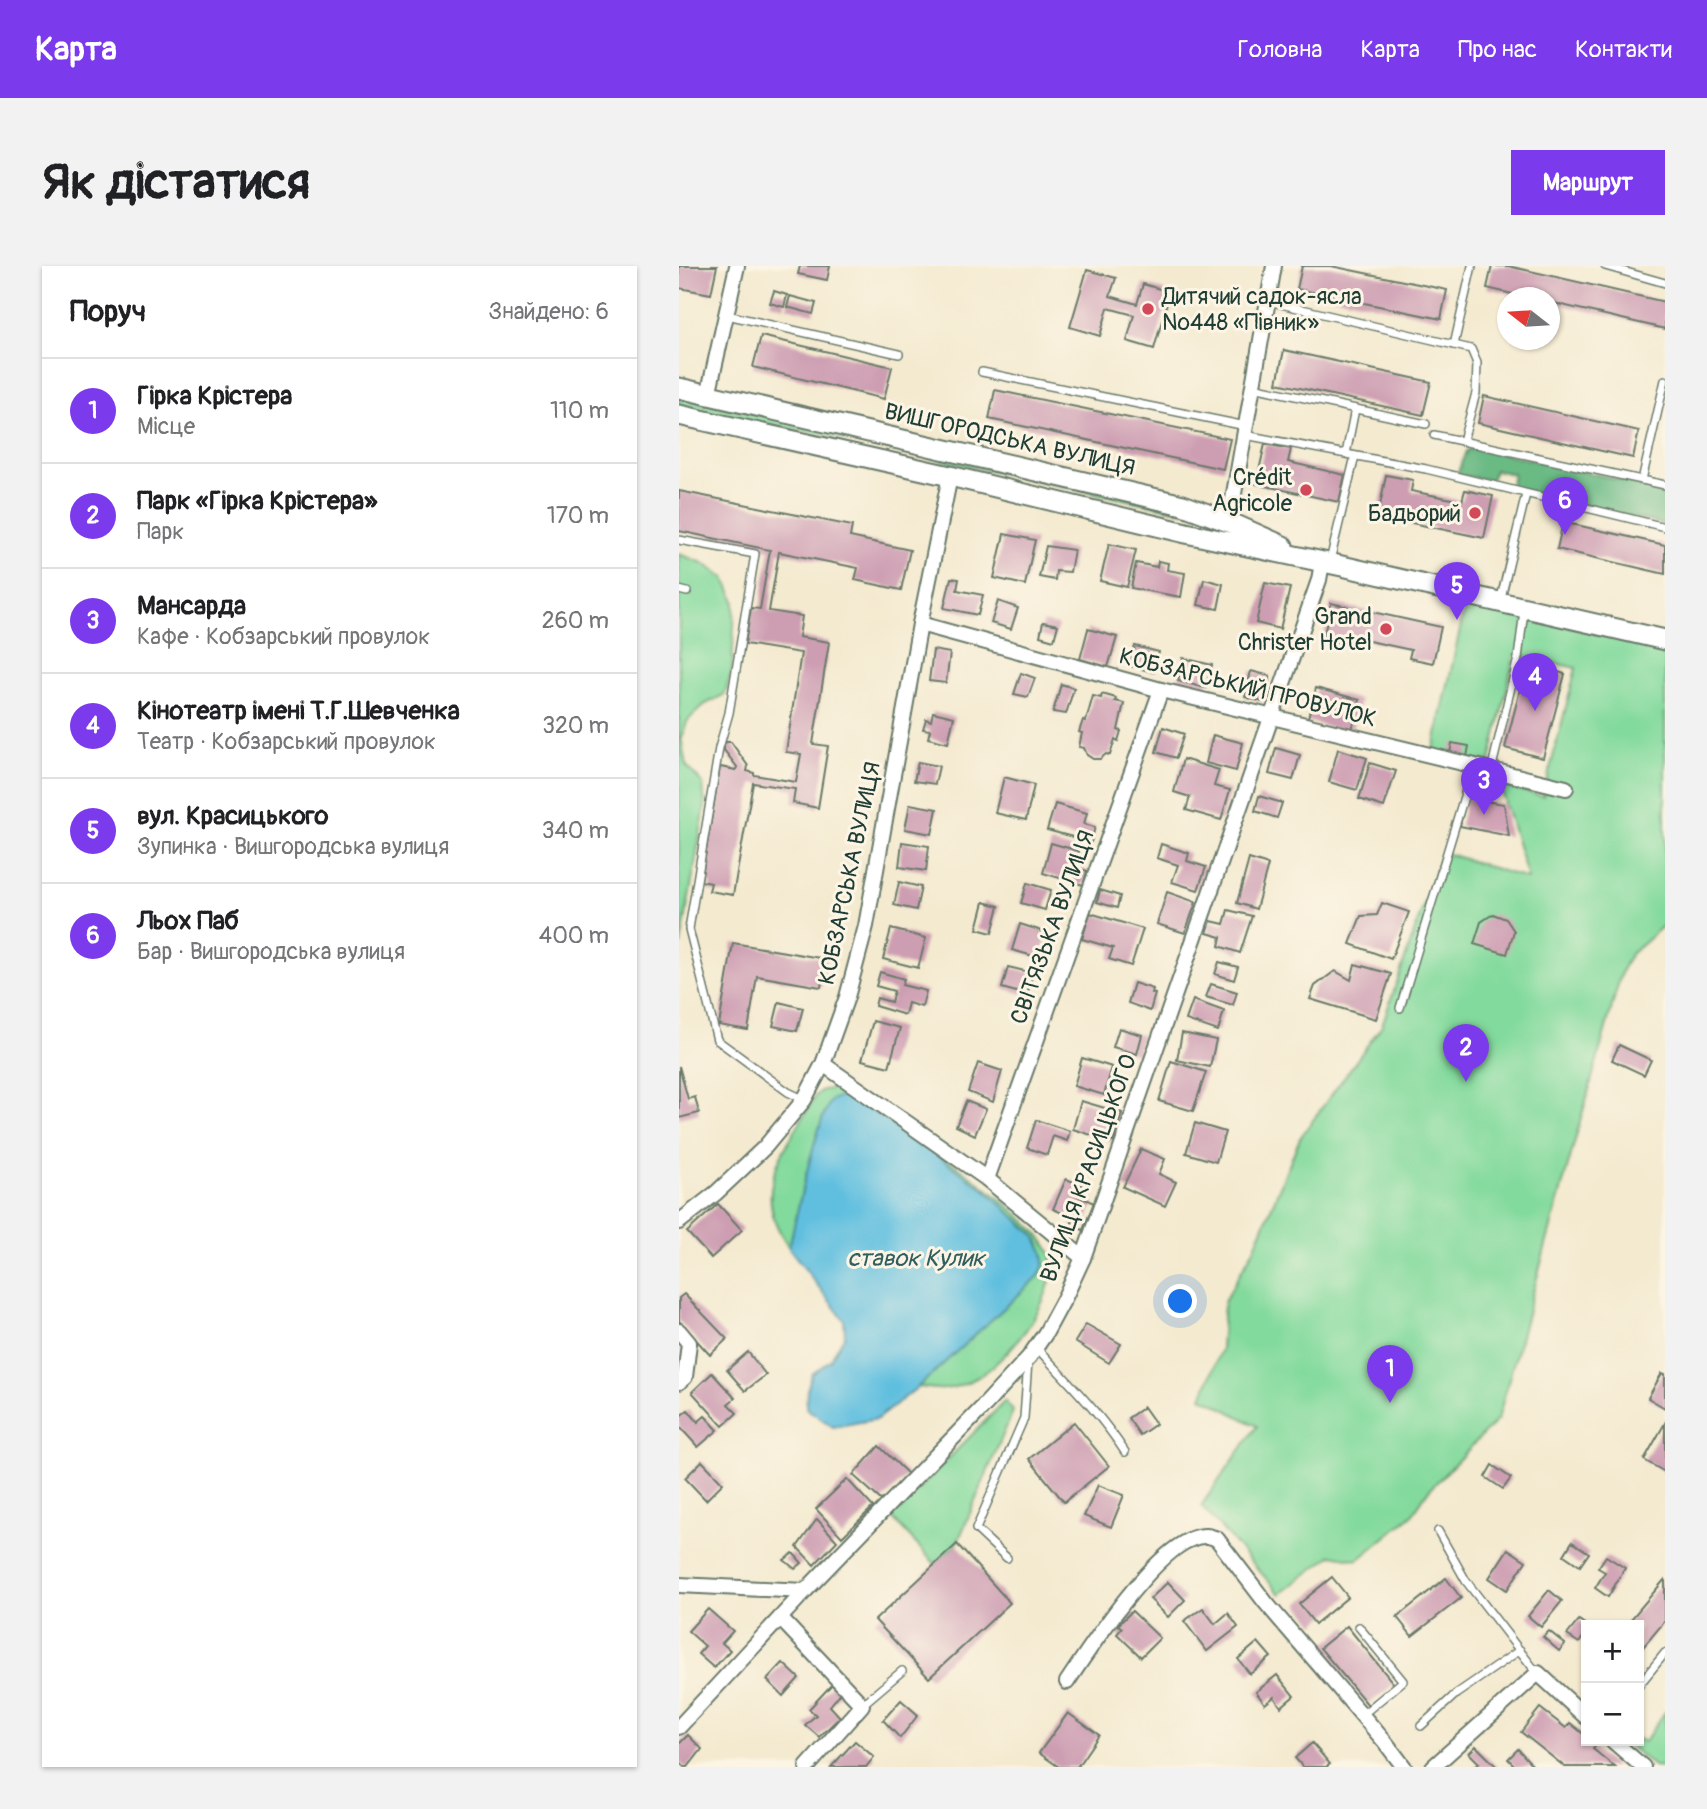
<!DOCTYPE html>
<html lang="uk">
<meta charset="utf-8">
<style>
:root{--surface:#fff;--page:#f2f2f2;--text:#202124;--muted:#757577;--line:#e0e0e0;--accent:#7c3aed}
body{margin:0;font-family:Pangolin,sans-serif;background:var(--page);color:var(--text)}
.controls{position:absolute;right:21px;bottom:21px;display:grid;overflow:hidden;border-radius:0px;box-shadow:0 2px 5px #0004}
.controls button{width:63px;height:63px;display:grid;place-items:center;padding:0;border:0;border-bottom:2px solid var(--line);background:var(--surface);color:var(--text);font:35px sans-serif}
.compass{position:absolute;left:818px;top:21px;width:63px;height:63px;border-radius:50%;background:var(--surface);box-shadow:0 2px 5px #0004;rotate:287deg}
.you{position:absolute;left:502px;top:1036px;width:24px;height:24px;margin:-18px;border:5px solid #fff;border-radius:50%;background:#1a73e8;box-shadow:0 0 0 10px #1a73e833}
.badge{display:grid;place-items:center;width:46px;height:46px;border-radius:50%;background:var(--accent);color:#fff;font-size:23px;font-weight:700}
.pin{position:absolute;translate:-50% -58px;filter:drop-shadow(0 2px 4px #0008)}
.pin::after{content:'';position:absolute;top:37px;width:24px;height:21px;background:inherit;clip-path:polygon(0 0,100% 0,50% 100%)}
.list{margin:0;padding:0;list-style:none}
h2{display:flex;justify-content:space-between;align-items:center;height:91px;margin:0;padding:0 28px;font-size:30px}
h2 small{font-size:23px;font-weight:400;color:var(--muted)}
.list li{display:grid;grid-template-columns:46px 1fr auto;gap:21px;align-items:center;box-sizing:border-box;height:105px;padding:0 28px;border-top:2px solid var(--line)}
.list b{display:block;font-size:26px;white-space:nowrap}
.list p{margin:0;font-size:23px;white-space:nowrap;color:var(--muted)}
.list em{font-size:23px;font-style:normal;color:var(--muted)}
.map{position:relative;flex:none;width:986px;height:1501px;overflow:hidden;border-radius:0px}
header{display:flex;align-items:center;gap:42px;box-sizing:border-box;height:98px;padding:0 35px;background:var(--accent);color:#fff}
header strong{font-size:33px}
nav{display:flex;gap:38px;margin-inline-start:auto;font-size:24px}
.intro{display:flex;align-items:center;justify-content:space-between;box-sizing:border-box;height:168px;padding:0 42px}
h1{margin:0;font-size:49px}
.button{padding:18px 32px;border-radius:0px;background:var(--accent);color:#fff;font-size:24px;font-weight:700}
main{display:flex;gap:42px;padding:0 42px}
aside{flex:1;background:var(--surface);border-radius:0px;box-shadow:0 2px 5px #0004}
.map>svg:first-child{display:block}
</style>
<header>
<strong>Карта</strong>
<nav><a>Головна</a><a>Карта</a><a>Про нас</a><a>Контакти</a></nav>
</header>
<div class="intro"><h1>Як дістатися</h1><a class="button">Маршрут</a></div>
<main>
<aside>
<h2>Поруч<small>Знайдено: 6</small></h2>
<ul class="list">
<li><span class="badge">1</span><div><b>Гірка Крістера</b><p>Місце</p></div><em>110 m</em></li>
<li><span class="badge">2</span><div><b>Парк «Гірка Крістера»</b><p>Парк</p></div><em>170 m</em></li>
<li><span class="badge">3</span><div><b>Мансарда</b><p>Кафе · Кобзарський провулок</p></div><em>260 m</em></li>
<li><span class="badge">4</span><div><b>Кінотеатр імені Т.Г.Шевченка</b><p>Театр · Кобзарський провулок</p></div><em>320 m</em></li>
<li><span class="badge">5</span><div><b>вул. Красицького</b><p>Зупинка · Вишгородська вулиця</p></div><em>340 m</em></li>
<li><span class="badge">6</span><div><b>Льох Паб</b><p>Бар · Вишгородська вулиця</p></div><em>400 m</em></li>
</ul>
</aside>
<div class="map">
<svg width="986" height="1501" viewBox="0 0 986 1501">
<rect width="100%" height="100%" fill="#fcf5e5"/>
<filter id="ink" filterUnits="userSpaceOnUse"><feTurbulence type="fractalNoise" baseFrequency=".0143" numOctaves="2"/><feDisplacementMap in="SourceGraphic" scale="14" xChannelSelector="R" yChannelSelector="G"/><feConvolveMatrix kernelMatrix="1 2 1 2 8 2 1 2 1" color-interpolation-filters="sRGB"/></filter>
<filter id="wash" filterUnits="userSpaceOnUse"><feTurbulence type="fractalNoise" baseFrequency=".00686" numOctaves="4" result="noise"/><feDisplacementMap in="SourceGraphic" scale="28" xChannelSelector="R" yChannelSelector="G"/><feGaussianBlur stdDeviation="1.57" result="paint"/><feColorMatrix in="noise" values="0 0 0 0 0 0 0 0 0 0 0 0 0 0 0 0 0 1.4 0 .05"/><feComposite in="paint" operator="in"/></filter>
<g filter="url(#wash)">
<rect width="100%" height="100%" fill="#f4ead0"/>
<g fill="#83da9d" stroke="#518c68" stroke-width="2">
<path d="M0,132L375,208L506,246L0,139Z"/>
<path d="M0,288L24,297L46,312L56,335L53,404L46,428L25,439L9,454L2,472L7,499L24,518L26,541L2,678L0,682Z"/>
<path d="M787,336L986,383V658L951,689L943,704L819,1153L750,1224L733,1249L679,1294L653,1289L601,1328L522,1240L578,1160L523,1131L542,1083L545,1036L576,981L621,872L703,759L763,586L849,613L821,520L864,530L897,402L836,388L810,499L754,487Z"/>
<path d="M160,822C198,844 369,953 373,993C375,1021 356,1054 339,1074C319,1098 298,1118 266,1123C258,1124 248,1122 239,1121L360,1010C366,996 366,982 356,970C349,960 337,952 328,944C282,902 228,868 176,834L146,848L124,921L110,982C105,972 98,963 95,952C80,907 118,866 137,829L144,824Z"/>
<path d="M326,1135L334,1145L278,1278L256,1298L212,1251Z"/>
<path d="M986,1446V1501L974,1500L945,1475H960V1473L965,1476Z"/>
</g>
<path fill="#6aba84" stroke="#447c5c" stroke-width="2" d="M796,181L986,224V259L831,221L834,208L816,204L812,214L778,209L787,185Z"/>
<path fill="#61bfdf" stroke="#407e8a" stroke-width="2" d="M164,830L176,834L226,867L307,924L356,970L364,986L365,998L360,1010L239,1121L198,1153L154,1161L127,1142L128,1124L133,1108L151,1094L166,1069L165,1054L110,982C115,959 140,845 153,834C156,832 160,831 164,830Z"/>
<g id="blocks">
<g fill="#cd9eb2">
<path d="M0,0H38L32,28L0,22Z"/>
<path d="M121,0H151L148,14L119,8Z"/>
<path d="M623,0H652L768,24L762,53L618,23Z"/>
<path d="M813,0H829L986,36V63L870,36V32H850L808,22Z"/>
<path d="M408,4L437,12L431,30L458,38L464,18L491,26L475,83L448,75L455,49L429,42L421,70L391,61Z"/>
<path d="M95,25L108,29L105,41L91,37Z"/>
<path d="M111,30L137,37L134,48L108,41Z"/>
<path d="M82,70L213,101L205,133L74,101Z"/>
<path d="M605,84L752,116L744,149L598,117Z"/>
<path d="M316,124L551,173L544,203L310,153Z"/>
<path d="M805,130L960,165L954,192L799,157Z"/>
<path d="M586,178L612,183L609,196L666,209L660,236L577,218Z"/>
<path d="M707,209L734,214L732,225L783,235L786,224L814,230L805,272L699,250Z"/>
<path d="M0,225L173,260L171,271L231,284L222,324L176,314L179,302L100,286L90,345L123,350L120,371L150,376L134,478L149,480L139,542L114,537L116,523L74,517L54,629L30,625L32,617L22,615L41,501L57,504L58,501L45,484V478L47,476H52L69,500L68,505L75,507V509L117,516L122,488L107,486L122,387L66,378L72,342L81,343L91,284L0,265Z"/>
<path d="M884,256L986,279V308L878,283Z"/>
<path d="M325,268L356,274L346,319L315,312Z"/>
<path d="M430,278L457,284L448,321L421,315Z"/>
<path d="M367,280L395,284L391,306L377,305L376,314L360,311Z"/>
<path d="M479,295L489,297L488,304L506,307L502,331L452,322L457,297L478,301Z"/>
<path d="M272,312L280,313L278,324L304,329L299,349L265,342Z"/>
<path d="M525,313L544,318L539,343L519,339Z"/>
<path d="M586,317L611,322L601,363L577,357Z"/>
<path d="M319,335L339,342L332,363L312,357Z"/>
<path d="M652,337L762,361L754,397L730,392L732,384L671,371L669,379L644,373Z"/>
<path d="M364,356L379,359L375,374L361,370Z"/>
<path d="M409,363L438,371L429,401L401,393Z"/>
<path d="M456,380L480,386L475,406L451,400Z"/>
<path d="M254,384L271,387L267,417L250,415Z"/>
<path d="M504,392L533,399L527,422L499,415Z"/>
<path d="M848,397L886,408L864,492L826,482Z"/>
<path d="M572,405L591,410L584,436L566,431Z"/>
<path d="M342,407L356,412L349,431L335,428Z"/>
<path d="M382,418L395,422L387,448L374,446Z"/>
<path d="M637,422L681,434L672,467L628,455Z"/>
<path d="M423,428L437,432L436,435L445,437L439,464L442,465L439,475L436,473L431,489L427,488L421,493H414L408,489L405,482L400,481L403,467L400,466L404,454L407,455L414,430L422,432Z"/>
<path d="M254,446L275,451L269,477L249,472L251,464L244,463L247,453L252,455Z"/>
<path d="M484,461L505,468L497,492L477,486Z"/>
<path d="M534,469L564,477L557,505L527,497Z"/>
<path d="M773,477L790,480L788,491L771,487Z"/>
<path d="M597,482L621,489L614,514L590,508Z"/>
<path d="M659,483L688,492L678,524L650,516Z"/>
<path d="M504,493L540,504L535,520L551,524L542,554L507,544L511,531L495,526Z"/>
<path d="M239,496L260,500L256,518L235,515Z"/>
<path d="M691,497L717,505L705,541L680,533Z"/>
<path d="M325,511L355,519L347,554L316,547Z"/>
<path d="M580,530L603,537L598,552L576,545Z"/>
<path d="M787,532L825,538L830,570L781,560Z"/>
<path d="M231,538L258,543L253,568L226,563Z"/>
<path d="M376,538L408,547L405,558L416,561L412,576L368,564Z"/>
<path d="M223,576L250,580L247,605L220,601Z"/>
<path d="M372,577L400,585L395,601L408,605L404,619L364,607Z"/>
<path d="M482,578L510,587L508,595L527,601L519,624L493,616L499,599L478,592Z"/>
<path d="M570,593L589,599L577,643L558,637Z"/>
<path d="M220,616L242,621L237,644L215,639Z"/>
<path d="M348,617L372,624L366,644L342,637Z"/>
<path d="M421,624L441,630L438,642L418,636Z"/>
<path d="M488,626L517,636L506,667L478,658Z"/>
<path d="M305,636L320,640L313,667L298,663Z"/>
<path d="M703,637L730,646L712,693L671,678L682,650L698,649Z"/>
<path d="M549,644L573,650L561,687L540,680L542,671L528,667L532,655L545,658Z"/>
<path d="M411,647L464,663L452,700L430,693L434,682L403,673Z"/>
<path d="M814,648L827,653L835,665L828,688L795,678L802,656Z"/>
<path d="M341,658L369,667L361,692L333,684Z"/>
<path d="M212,663L247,672L239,702L204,693Z"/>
<path d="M54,677L147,693L142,721L78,710L69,764L40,759Z"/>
<path d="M540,696L559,701L555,714L536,708Z"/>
<path d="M676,698L712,708L697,753L631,733L636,720L656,705L672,714Z"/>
<path d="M329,701L354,707L348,729L323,722Z"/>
<path d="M201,706L225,713L223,719L247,725L243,741L229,737L226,749L196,740L198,732L212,736L215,725L197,720Z"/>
<path d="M455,717L474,723L473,727L476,728L471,745L449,737Z"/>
<path d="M532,718L558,726L554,739L527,731Z"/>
<path d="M514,734L545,745L539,765L507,754Z"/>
<path d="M100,736L124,742L118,765L94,760Z"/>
<path d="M194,755L221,762L210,801L183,794Z"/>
<path d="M440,762L463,769L458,788L434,781Z"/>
<path d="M503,767L537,774L531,801L498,794Z"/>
<path d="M940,779L972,794L965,809L933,794Z"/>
<path d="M403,792L433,801L425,829L395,820Z"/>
<path d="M492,795L527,806L514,845L480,835Z"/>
<path d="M299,797L323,805L314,836L289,826Z"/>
<path d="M0,800L9,833L16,831L20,847L0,852Z"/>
<path d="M287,835L307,843L296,869L277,860Z"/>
<path d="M402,835L443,847L434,876L394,863Z"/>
<path d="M357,854L391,865L388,875L374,870L368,889L348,882Z"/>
<path d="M516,857L546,866L537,896L507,887Z"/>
<path d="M462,883L486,893L480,908L497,916L486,940L444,921Z"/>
<path d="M387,913L403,919L399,930L415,937L404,964L392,959L395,952L374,943Z"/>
<path d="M39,938L63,964L32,992L8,966Z"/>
<path d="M5,1028L48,1073L31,1089L0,1055V1032Z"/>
<path d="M407,1058L442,1078L430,1097L396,1076Z"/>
<path d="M69,1086L87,1109L66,1125L48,1104Z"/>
<path d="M33,1107L56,1132L49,1138L58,1147L44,1160L13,1126Z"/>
<path d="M983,1107L986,1108V1142L969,1132Z"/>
<path d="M465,1141L477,1158L461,1169L449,1152Z"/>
<path d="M9,1144L19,1156L26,1150L39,1164L19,1181L0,1160V1151Z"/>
<path d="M395,1156L430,1200L385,1236L350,1193Z"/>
<path d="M986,1157V1206L965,1194Z"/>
<path d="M200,1180L229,1208L203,1235L174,1209Z"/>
<path d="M23,1195L44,1217L27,1234L6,1212Z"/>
<path d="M813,1199L832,1212L824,1223L806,1211Z"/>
<path d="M168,1213L194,1241L163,1271L137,1243Z"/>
<path d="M419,1219L445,1229L432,1261L405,1250Z"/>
<path d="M138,1253L158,1275L135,1299L118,1281Z"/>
<path d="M893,1276L910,1287L901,1300L885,1289Z"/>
<path d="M278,1278L331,1337L250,1412L196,1354Z"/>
<path d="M829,1283L847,1295L828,1324L810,1312Z"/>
<path d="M114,1287L123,1297L116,1303L105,1294Z"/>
<path d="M927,1290L946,1302L929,1331L916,1322L926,1306L919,1302Z"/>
<path d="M653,1311L669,1331L636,1358L620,1338Z"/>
<path d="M767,1312L782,1332L733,1370L718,1351Z"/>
<path d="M986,1313V1355L960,1386V1359H947Z"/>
<path d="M489,1316L506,1334L489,1351L471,1333Z"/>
<path d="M870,1324L883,1335L862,1361L849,1350Z"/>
<path d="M524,1342L536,1358L549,1347L559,1361L528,1385L505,1355Z"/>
<path d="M29,1343L54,1365L43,1377L51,1384L35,1402L19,1388L26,1380L9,1365Z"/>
<path d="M453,1345L481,1372L462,1391L438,1368L443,1362L439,1359Z"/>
<path d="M900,1354L907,1359V1367L900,1377L888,1369Z"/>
<path d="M668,1360L715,1418L689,1439L641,1382Z"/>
<path d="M870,1365L886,1378L880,1385L864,1371Z"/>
<path d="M579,1376L592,1391L571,1408L559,1393Z"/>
<path d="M104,1397L120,1412L104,1430L88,1414Z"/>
<path d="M598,1409L615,1430L602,1441L595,1431L586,1438L577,1426Z"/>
<path d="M155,1416L163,1425L151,1440L161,1451L140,1471L126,1459L137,1449L130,1443Z"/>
<path d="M222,1434L239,1449L221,1472L204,1454Z"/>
<path d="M861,1442L887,1462L891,1457L907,1470V1475H913L918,1478L914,1483L936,1501H886L842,1466Z"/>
<path d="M389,1447L420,1469L398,1501H380L360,1487Z"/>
<path d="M9,1469L23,1483L9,1501H5L0,1495V1478Z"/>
<path d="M176,1475L195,1491L187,1501H152Z"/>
<path d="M633,1477L651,1498L647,1501H624L616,1492Z"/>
<path d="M797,1480L818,1501H795L800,1497L790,1487Z"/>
<path d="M839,1483L855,1501H837L829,1493Z"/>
</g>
</g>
</g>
<g filter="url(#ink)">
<use href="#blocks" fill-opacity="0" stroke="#6a7a6b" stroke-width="2"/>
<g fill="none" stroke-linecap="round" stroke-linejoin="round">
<g stroke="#6a7a6b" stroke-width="10">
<g id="lane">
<path d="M926,0L986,17"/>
<path d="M589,35L792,83L798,97L797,127L784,175"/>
<path d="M48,49L220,88"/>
<path d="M775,79L793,0"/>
<path d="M303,106L567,160"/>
<path d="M574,121L747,158"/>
<path d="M566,169L747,203L986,261"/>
<path d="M755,169L986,219"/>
<path d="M667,188L676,143"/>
<path d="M963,214L986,114"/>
<path d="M0,274L76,288L50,447L40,482L10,663L38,774L109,826L124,833"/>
<path d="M651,295L676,190"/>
<path d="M0,324L8,326"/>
<path d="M821,336L847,228"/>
<path d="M812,505L839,392L845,345"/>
<path d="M721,742L794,501"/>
<path d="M357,1081C389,1116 420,1146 446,1186"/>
<path d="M759,1265L787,1315L858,1407"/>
<path d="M328,1292L297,1263L345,1152L349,1095"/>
<path d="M680,1361L724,1415L683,1449"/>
<path d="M960,1419L986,1387"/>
<path d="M183,1439L223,1405"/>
<path d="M742,1460L777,1428L841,1384"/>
</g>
</g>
<g stroke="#6a7a6b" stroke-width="18">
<g id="street">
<path d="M29,129L58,0"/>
<path d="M550,256L595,0"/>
<path d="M241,358L482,424L887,522"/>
<path d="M144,798L308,913L404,992"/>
<path d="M308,913L482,424"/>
<path d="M0,956L37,927L86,881L125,834L144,798L168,731L187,660L241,358L271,210"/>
<path d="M0,1065L10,1077L6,1111L0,1116"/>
<path d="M0,1319L126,1325L304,1141L350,1091L366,1068L386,1031L404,992L640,314L643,297"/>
<path d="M101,1352L183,1439L128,1501"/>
<path d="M388,1416C410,1383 485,1266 528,1270C531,1270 535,1272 538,1273L587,1337L706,1476L725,1501"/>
<path d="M0,1461L126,1325"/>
<path d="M934,1475L964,1501"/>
<path d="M754,1501L859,1407L907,1451"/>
</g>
</g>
<g stroke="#6a7a6b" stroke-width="23">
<g id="secondary">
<path d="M0,122L504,239L550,256L604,280"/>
<path d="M0,149L271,210L507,267L663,300L986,374"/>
</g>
</g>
<use href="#lane" stroke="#fff" stroke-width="7"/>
<use href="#street" stroke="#fff" stroke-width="14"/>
<use href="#secondary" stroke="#fff" stroke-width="19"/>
</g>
</g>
<g fill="#d1495b" stroke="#fcf5e5" stroke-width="2.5">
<circle cx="469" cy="43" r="7"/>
<circle cx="627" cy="224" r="7"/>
<circle cx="796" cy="247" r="7"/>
<circle cx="707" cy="363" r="7"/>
</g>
<g text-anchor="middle" stroke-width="6" stroke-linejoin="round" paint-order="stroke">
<g font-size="23" fill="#1f3d34" stroke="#fcf5e5" text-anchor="end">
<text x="483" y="38" text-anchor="start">Дитячий садок-ясла<tspan x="483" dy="26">№448 «Півник»</tspan></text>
<text x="613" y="219">Crédit<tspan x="613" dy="26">Agricole</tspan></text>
<text x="782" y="255">Бадьорий</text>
<text x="693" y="358">Grand<tspan x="693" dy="26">Christer Hotel</tspan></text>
</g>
<g font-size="23" fill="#1f3d34" stroke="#fcf5e5">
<text transform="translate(331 173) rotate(13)" y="8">ВИШГОРОДСЬКА ВУЛИЦЯ</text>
<text transform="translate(569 421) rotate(14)" y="8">КОБЗАРСЬКИЙ ПРОВУЛОК</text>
<text transform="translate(170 607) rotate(-78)" y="8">КОБЗАРСЬКА ВУЛИЦЯ</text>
<text transform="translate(373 661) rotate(-70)" y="8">СВІТЯЗЬКА ВУЛИЦЯ</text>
<text transform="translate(409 902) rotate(-70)" y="8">ВУЛИЦЯ КРАСИЦЬКОГО</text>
</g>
<g font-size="24" font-style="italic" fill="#305e5f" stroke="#fcf5e5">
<text x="237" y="1000">ставок Кулик</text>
</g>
</g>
</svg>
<div class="controls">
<button>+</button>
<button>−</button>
</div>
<svg class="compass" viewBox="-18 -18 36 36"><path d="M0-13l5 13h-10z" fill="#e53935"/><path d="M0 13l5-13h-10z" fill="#757577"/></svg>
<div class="you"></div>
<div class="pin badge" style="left:711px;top:1137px">1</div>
<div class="pin badge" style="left:787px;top:816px">2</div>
<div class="pin badge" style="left:805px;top:549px">3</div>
<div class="pin badge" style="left:856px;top:445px">4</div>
<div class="pin badge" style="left:778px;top:354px">5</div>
<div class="pin badge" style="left:886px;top:269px">6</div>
</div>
</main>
